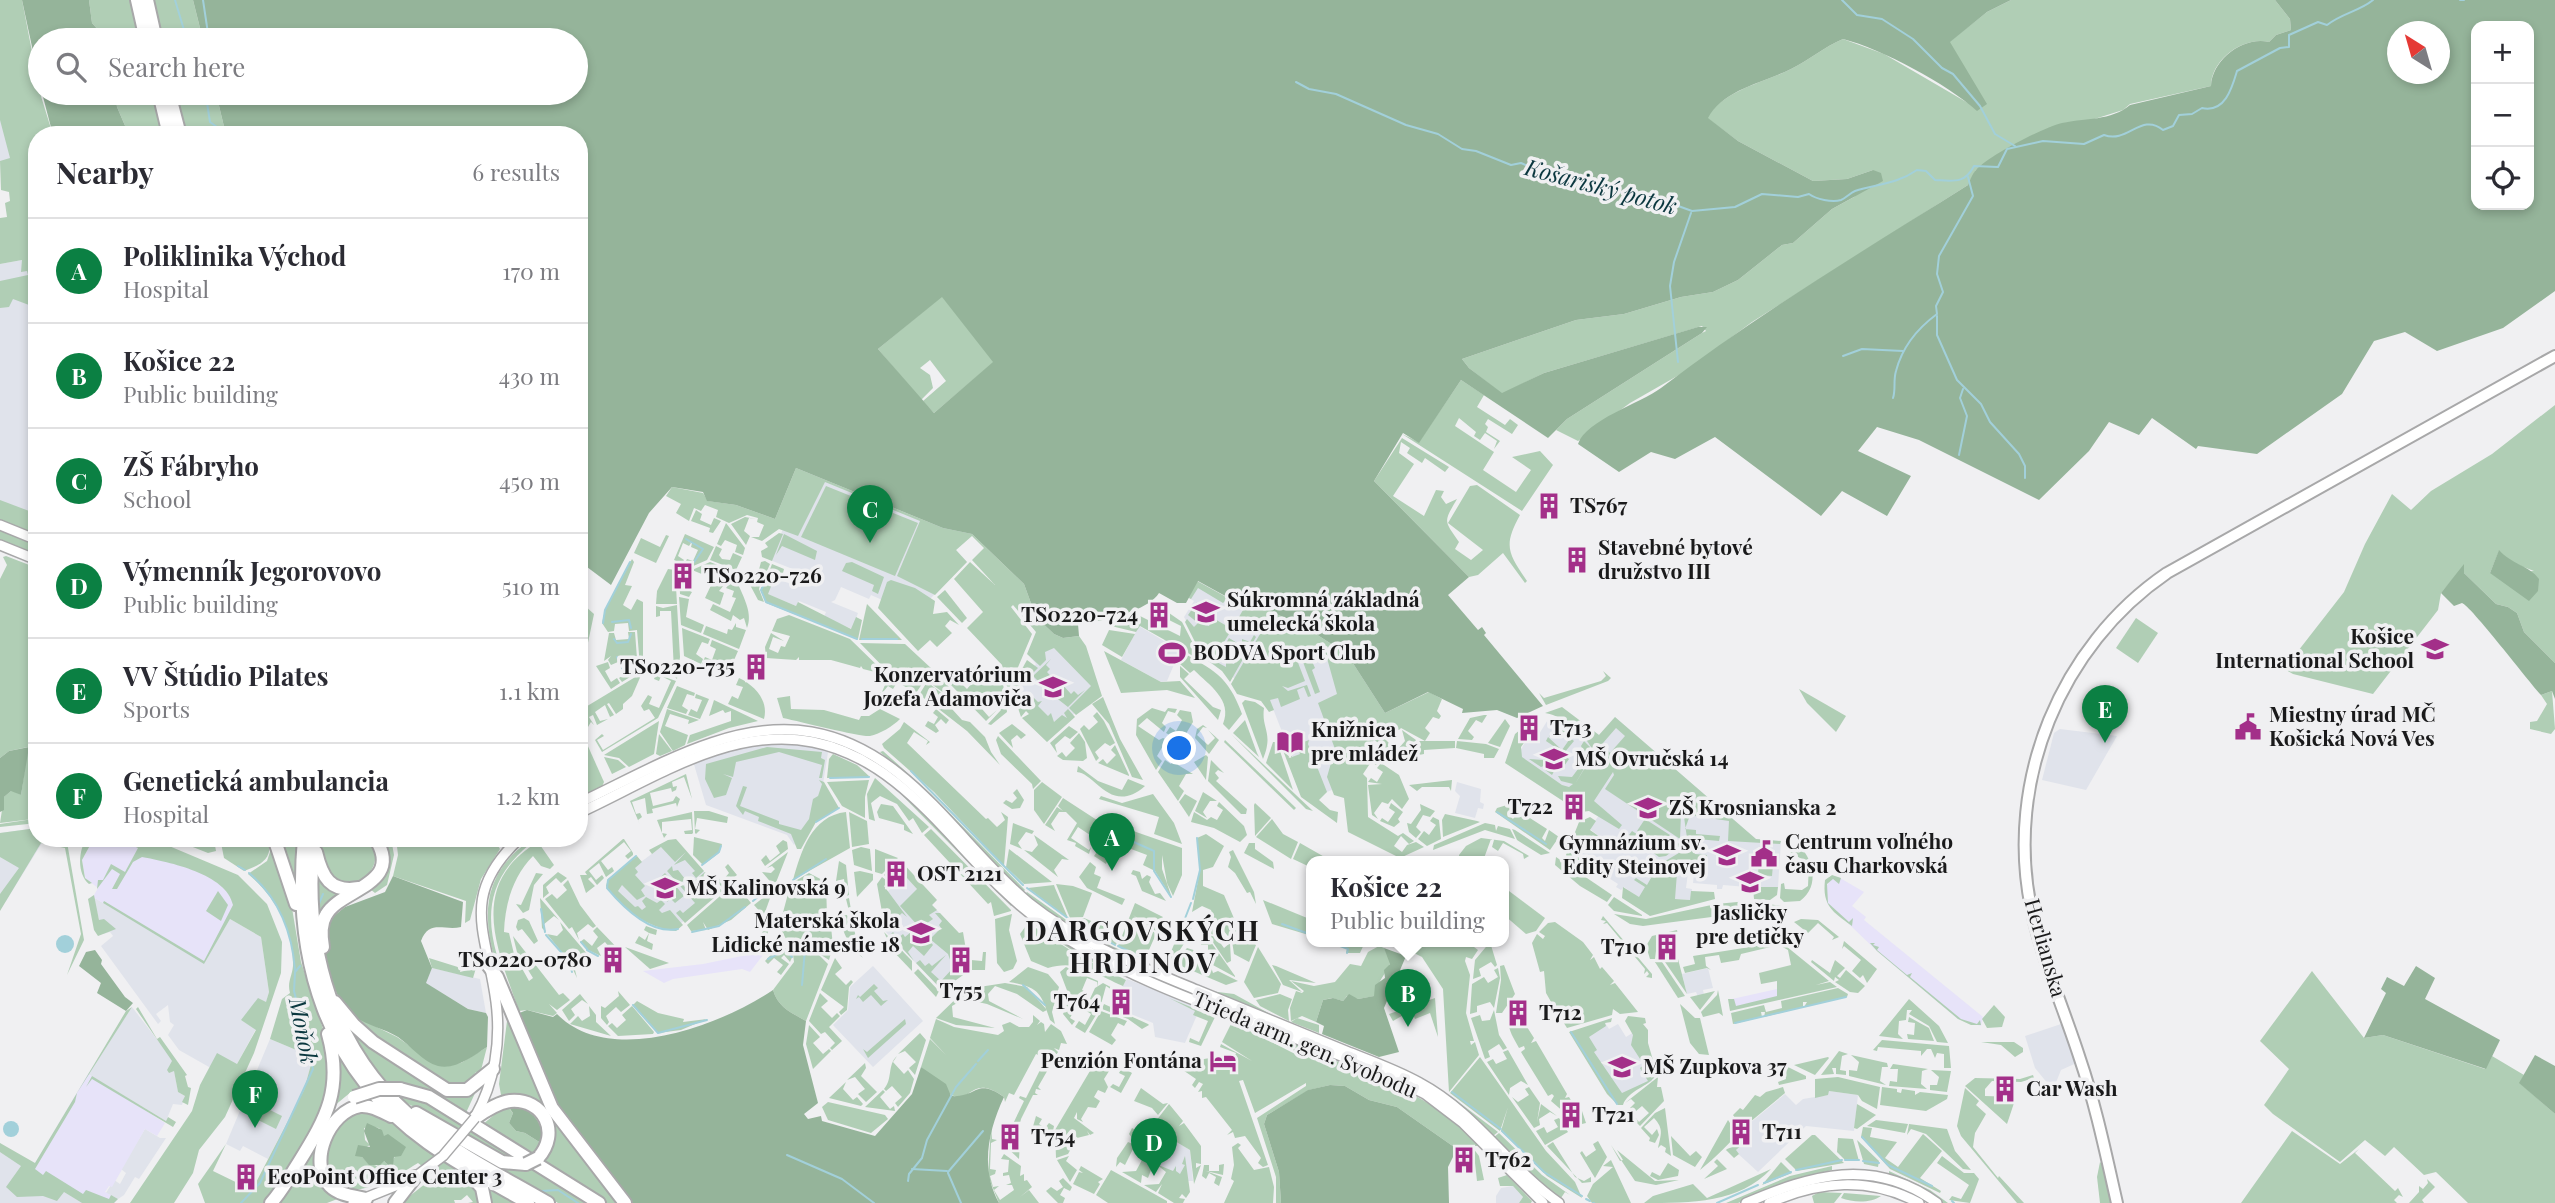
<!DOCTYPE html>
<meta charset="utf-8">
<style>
:root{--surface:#fff;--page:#f2f2f3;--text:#2b2b33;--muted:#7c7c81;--line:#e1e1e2;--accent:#0b8043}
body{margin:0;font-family:"Playfair Display",serif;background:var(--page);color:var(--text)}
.controls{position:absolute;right:21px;top:21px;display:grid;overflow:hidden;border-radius:14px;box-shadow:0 4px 10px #0003}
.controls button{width:63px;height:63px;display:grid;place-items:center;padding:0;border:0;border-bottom:2px solid var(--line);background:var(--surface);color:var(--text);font:35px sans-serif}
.compass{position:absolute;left:2387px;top:21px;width:63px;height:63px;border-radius:50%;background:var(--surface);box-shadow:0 4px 10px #0003;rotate:323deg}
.you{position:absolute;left:1180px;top:749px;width:24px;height:24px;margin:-18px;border:5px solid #fff;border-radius:50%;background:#1a73e8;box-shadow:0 0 0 10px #1a73e833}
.badge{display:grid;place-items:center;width:46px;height:46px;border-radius:50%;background:var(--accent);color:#fff;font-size:23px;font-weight:700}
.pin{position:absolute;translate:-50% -58px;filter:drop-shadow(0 2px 4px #0008)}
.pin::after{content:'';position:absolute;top:37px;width:24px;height:21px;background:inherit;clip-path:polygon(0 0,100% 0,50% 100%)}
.popup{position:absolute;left:1306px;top:856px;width:203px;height:91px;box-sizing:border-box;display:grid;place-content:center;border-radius:14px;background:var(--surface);filter:drop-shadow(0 2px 5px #0005);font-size:23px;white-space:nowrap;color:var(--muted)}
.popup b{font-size:26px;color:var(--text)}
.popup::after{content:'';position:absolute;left:50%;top:100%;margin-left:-14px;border:14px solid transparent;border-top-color:var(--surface)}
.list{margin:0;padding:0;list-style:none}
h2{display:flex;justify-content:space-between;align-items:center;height:91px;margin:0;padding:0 28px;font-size:30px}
h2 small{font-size:23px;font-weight:400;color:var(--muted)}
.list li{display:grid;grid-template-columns:46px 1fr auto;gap:21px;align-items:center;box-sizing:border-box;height:105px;padding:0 28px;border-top:2px solid var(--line)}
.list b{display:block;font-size:26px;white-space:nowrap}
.list p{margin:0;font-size:23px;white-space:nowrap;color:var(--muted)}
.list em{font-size:23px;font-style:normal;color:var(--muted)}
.icon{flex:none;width:38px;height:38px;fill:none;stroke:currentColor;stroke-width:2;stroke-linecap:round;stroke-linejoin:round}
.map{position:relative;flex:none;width:2555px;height:1203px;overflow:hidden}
.search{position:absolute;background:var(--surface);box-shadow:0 4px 10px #0003;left:28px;top:28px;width:560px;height:77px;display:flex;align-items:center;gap:18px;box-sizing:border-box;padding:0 24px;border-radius:38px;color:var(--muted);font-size:26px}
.panel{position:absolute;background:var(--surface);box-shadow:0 4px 10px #0003;left:28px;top:126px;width:560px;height:721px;border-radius:28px}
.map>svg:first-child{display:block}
</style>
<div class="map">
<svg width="2555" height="1203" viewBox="0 0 2555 1203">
<rect width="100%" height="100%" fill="#f0f0f2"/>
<g fill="#e0e3eb">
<path d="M0,109L14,159L0,162Z"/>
<path d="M22,260L37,275V534L0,521V264Z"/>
<path d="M796,468L924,521L973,534L956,550L967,562L905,624L880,599L871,595L869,599L841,587L835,600L831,602L858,613L852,629L824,617L826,612L799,601L796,606L767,594L774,578L803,588L800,587L805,574L770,560L783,529Z"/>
<path d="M1197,581L1246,608L1347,654L1385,713L1360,754L1356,781L1316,796L1304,788L1270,701L1206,660L1184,617L1194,601L1187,597Z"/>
<path d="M1139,626L1164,641L1167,637L1181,648L1167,681L1161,682L1121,660Z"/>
<path d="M1054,634L1096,682L1086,702L1050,738L1013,689L1036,664L1030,657Z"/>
<path d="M1565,712L1599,735L1615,717L1756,839L1781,841L1778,887H1753L1752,891H1747V887L1723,885L1722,889H1717V885L1693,883L1694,874L1688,873L1686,888L1692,889L1691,900L1638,897L1624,887L1621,890L1616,887L1618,884L1598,871L1596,873L1592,870L1593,867L1573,854L1578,846L1589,853L1600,837L1590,829L1599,815L1513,765L1532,729L1539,734L1549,718L1556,722Z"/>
<path d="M2060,729L2117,736L2086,790L2042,780L2054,733Z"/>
<path d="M746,741L829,746L823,784L805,829L794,845L787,835L706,805L693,761Z"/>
<path d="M1457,782L1481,789L1480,802L1484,804L1483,809L1478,808L1475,818L1455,813L1460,796L1455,791Z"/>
<path d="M37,828V838H45L6,901L0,898V833Z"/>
<path d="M680,845L721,891L675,928L645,919L610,885L661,847Z"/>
<path d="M905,876L948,922L958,970L939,987L885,931L882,909L887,892Z"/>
<path d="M93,897L204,963L230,919L261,937L269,992L266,1003L241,1020L256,1029L237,1064L209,1067L179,1050L168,1035L174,1025L170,1022L168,1005L156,1014L161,1021L158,1024L101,946L113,936L110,932L103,934Z"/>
<path d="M873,966L923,1021L873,1067L833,1025L848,1010L850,987Z"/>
<path d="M432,968L480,979L486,1013L468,1009L425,983Z"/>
<path d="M1708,968L1713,988L1703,990L1704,995L1698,997L1696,992L1687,994L1682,974Z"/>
<path d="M1127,979L1200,1008L1185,1043L1155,1037L1153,1023L1111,1006Z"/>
<path d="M132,1007L179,1068L174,1070L178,1092L185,1096L182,1105L173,1104L166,1121L88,1074Z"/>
<path d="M2067,1022L2081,1061L2061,1070L2053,1090L2035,1068L2025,1036Z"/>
<path d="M1605,1023L1609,1029L1618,1024L1626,1037L1634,1032L1652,1081L1619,1099L1578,1038Z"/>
<path d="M270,1039L313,1057L304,1090L268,1159L243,1146L240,1151L226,1144Z"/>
<path d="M1829,1091L1858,1095L1854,1131L1806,1126L1758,1172L1735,1151L1745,1142L1740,1137L1747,1132L1744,1128L1785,1094L1796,1105L1803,1099L1827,1095Z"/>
<path d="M1150,1126L1190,1150L1193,1181H1184L1133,1150V1139Z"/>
<path d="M145,1129L160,1138H166L139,1179L135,1177L124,1195L118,1199L106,1193L114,1180L120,1184L126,1173L121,1169Z"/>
<path d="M0,1143L31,1171L82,1203H0Z"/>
<path d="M1513,1186L1523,1197L1519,1203H1496V1196L1501,1188Z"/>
</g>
<g fill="#e7e3f9">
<path d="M37,732V814L21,795Z"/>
<path d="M94,838L107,843L110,839L122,846L125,841L138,848L135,854L177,862L200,871L241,899L204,964L93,897L98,888L85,878L82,860Z"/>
<path d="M1832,878L1839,884L1840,878L1864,892L1852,906L1866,917L1864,920L1983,1017L1981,1026L1958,1019L1877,951L1827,903V885Z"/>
<path d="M766,951L750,972L742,969L673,979L664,983L643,971L703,964Z"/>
<path d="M1777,989L1779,996L1734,1007L1732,999Z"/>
<path d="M88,1074L165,1123L157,1136L145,1129L112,1187L109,1186L105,1192L118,1199L114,1203H82L31,1170Z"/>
</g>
<g fill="#b0ceb5" fill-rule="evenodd">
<path d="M0,0H22L40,93L53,135H37V308L13,299L9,307L0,308V281L28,275L27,271L21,272L22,260L0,264V218L7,217L5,203L10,201L9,192L1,190L0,161L10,158L0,120Z"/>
<path d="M89,0H131L140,40H107L92,23Z"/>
<path d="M153,0H193L203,40H162Z"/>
<path d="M2011,0H2275L2290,19L2291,30L2276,35L2269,42C2243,36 2211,60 2211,86L2130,104L2123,110L2085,122L2064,123L1976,170L1968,185L1752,322L1686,371L1630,403L1578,441L1556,430L1567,419L1702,333L1706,331L1702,326L1544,373L1502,394L1469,368L1462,359L1576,320L1624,314L1681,297L1713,292L1738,280L1782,245L1793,243L1832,209L1854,197L1873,170L1847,179L1813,181L1738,141L1707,118C1723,90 1764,83 1791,69C1809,60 1824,47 1843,39L1884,54L1968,103L1960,60L1949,42L1987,12Z"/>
<path d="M115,93H153L164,135H129L117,107Z"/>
<path d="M175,93H216L226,135H186Z"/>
<path d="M942,296L994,362L934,413L923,401L946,381L930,360L920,368L930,375L933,388L921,400L878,349Z"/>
<path d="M1461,380L1484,395L1477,407L1505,425L1510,419L1518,425L1512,434L1488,419L1485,424L1488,427L1486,432L1500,441L1494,449L1497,441L1485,433L1480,440L1474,436L1476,432L1459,418L1455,426L1494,452L1483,470L1516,492L1531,470L1512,457L1540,451L1553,465L1522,511L1402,434L1419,442Z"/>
<path d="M2555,405V663L2524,632L2517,613L2508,607L2496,604L2464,573V566L2441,593L2438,610L2373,694L2293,674L2284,669L2344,592L2365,544L2392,494L2411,510L2431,491L2492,454ZM2499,551L2508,561L2534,571L2490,573Z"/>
<path d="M1402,438L1449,467L1445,472L1425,458L1422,463L1407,453L1410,448L1401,442L1399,453L1414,464L1393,496L1424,516L1436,490L1444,491L1441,497L1446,504L1457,499C1443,523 1444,520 1459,542L1455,549L1471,560L1483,550L1448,523L1470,486L1477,485L1520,515C1503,546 1508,553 1527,581L1525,583L1503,553L1478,575L1469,577L1374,481Z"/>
<path d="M796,468L943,528L972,534L1024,584L1036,617L1054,634L1063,638L1079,636L1086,646L1102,696L1076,715L1069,708L1091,686L1054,648L1045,652L1046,660L1040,666L1027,654L1036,632L1013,605L1011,607L1032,634L1008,691L1002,665L967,628L983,612L954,579L970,562L995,585L972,560L984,548L972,536L956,550L967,562L935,595L897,576L920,521L825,482L798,536L779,529L762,541L751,537H759L764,525L757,522L758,518L747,515L729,523L716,517L718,510L705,505L701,511L694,508L689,521L676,513L681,504L666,496L672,487L703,493L708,501L736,505L775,519Z"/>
<path d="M826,486L918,523L895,576L801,537Z"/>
<path d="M0,500L37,514V534L0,521Z"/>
<path d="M696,510L702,514L700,520L711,525L714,518L721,521L713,533L709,532L710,528L691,521Z"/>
<path d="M745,517L756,519L749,518L744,531L750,536L746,545L731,524Z"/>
<path d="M726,523L745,548L743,555L735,552L737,545L725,540L721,546L717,544Z"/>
<path d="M0,528L37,542V554L0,541Z"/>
<path d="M779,533L783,534L772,561L762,557L761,551L768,547L765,543Z"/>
<path d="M685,534L714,547L707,560L691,567L684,565L687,559L693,561L698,550L691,547L692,543L687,540L691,543L689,546L683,543L678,556L684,560L682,564L674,560Z"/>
<path d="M784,534L817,551L815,560L782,546L776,555Z"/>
<path d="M666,535L669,536L656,563L634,553L641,538L660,547Z"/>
<path d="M716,546L722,549L719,555L722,559L730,560L733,553L742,557L736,570L710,560Z"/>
<path d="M6,556L37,568V756H34L31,772L37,773L30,803L37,805V823L0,827V824L33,819L0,823L4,797L12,790L21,795L28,747L9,751L0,758V579L7,565L3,557Z"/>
<path d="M632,559L634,562L625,585L632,586L623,605L631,610L637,599L643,602V671L640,667L637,630L629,631L628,623L615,624L614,631L608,632L602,623L605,610Z"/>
<path d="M765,561L770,564L767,571H764L759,589L764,602L758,600L749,583L751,575L757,577L761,562Z"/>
<path d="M710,562L733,571L737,583L725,578L722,581L724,585L719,591L724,593L720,605L705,598L714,579L692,570Z"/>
<path d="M852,562L884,577L878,594L872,591L874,585L842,571L846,563Z"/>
<path d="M772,564L784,569L781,581L774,579L768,594L796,606L798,602L851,629L856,617L862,620L858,639L766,603L761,588L769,574L779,576L769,572Z"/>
<path d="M668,569L675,570L677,604H656L657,591Z"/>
<path d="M682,572L680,577L684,579L686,574H691L686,589L692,592L689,597L680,594L679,573Z"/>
<path d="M891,580L915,588L935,601L933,614L947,612L959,625L950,620L945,626L952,633L937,647L930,640L918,651L878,608L887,582Z"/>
<path d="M1197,581L1228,598L1223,603L1198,588L1191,599L1187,597Z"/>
<path d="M731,582L738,584C744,598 753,614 747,628L744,618L740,620L733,615L731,621L710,610L713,604L730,612L736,598L732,597L734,591L726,588Z"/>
<path d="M945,590L967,618L962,623L937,597Z"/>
<path d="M679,597L689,599L686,617L704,625L701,633L681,625Z"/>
<path d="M1260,599L1269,604L1272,612L1305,627L1347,654L1385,713L1429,692L1442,699L1437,711L1441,716L1439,719L1433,717L1425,728L1430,733L1425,741L1401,728L1399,730L1393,728L1385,739L1391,745L1388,749L1374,740L1367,751L1378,762L1376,765L1371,762L1363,774L1367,778L1368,817L1398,836L1403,833L1414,841L1409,844L1401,836L1394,846L1402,852L1407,845L1416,842L1424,847L1400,858L1348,832L1344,798L1334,795L1327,777L1335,749L1318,703L1337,694L1325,651L1301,659L1299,654L1296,657L1287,654L1297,660L1305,681L1288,688L1282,686L1288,691L1307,685L1311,696L1308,697L1304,687L1297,690L1300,699L1281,707L1278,698L1270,700L1274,710L1269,712L1261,701L1237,694L1231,684L1267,622L1258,633L1253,627L1249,632L1236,622L1243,610L1234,604L1235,602L1247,608Z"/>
<path d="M1197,602L1195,610L1202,615L1196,618L1203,625L1209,626L1213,618L1232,629L1213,660L1226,667V661L1234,664L1238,657L1243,659L1230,682L1222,671L1202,656L1185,622L1187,619L1194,627L1198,623L1188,615Z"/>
<path d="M867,604L902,640H859Z"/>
<path d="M677,605L680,657L677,679L673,675L657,672L658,664H662L663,672L674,671L671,611H660V616L656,617V606L663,608Z"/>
<path d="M585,606L594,614L585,657L588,660L579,668V615L587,610Z"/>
<path d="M1159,606L1182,622L1202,661L1140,626L1136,632L1111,626L1140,616L1180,636L1181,626L1161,616L1162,613L1158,611L1155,618L1152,615L1153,610Z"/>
<path d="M789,615L850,639L887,675L863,669L861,666L860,668L831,660H799V657L796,660L766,658L765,647L771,633L784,641L773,637L769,649L778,653L781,646L785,647L790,636L772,631L777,619Z"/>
<path d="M2136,618L2158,633L2138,663L2116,648Z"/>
<path d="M736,623V627L746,630L739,649L703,634L706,626L727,634L728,629L732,630Z"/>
<path d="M682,628L710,639L708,644L702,642L696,654L703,659L701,664L684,656Z"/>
<path d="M1109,630L1135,634L1122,657L1102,645Z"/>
<path d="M628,632H635L638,672L622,682L619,678L625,674L618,662L611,665L608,660L611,656L604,661L609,633H614L616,640L629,639Z"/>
<path d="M1254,635L1256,637L1247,653L1238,648L1234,654L1223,648L1229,638L1242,646V639L1250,642Z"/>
<path d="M712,640L738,651L731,667L722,666V661L718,669L720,671L702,664L705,657L712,660L716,649L710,646Z"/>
<path d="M860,643L905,644L932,669L916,693L892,679L900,673L897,670L892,676Z"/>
<path d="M1104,651L1161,682L1180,681L1195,698L1167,690L1121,693Z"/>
<path d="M1180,651C1213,670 1228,675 1242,714L1229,730L1223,724C1233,700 1209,685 1194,670L1190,673L1180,664Z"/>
<path d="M1051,659L1046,665L1050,669L1047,672L1057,683L1049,692L1033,676Z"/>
<path d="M1311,659L1315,668L1312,670L1320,692L1315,694L1303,662Z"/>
<path d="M1027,660L1038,668L1015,691L1012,687Z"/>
<path d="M608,662L610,668L605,671L611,682L617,678L620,683L611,689L596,666Z"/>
<path d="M975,666L987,682L995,677L1003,683L1007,712L991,725L988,724L1001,710L994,699L982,709L989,717L997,710L986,721L951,685L956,678L967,689L972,683L965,676Z"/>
<path d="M1180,666L1189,674L1184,679L1213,707L1221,710L1218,720L1180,677Z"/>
<path d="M934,671L950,688L944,693L927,681Z"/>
<path d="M1603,671L1611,678L1608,681L1546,705L1539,693L1544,698L1601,681L1606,676Z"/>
<path d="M642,673L632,696L623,704V709L616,714L609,703L607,704L614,715L610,717L605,705L595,712L600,721L608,719L597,725L593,715L589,717L594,725L591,722L588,727L579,711Z"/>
<path d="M656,674L676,681L658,718L602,752L595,740L602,734L604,736L597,740L603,750L655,718L649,709L644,711L641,706L648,695L652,697L649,704L659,708L671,681L661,676L659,681L654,679Z"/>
<path d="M880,677L896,684L893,689L888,686L883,692L889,697L886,702L875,695L876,692H882L885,685L878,682Z"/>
<path d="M739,678C754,685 769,700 764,719L728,704L732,696L738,699L743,687L736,685Z"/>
<path d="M927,682L943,694L941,697L962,720L970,722L985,737L991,752L1000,765L967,731L931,703L932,699L928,701L919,695Z"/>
<path d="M1061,683L1071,694L1074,691L1078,695L1085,690L1068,707L1050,693Z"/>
<path d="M677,686L695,693L694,696L687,694L682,706L688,710L686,714L667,708Z"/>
<path d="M1799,689L1846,716L1836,732L1807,703Z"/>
<path d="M2552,691L2555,729L2551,734L2530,729V722L2537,721L2547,704L2541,695Z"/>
<path d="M696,694L709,699L700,719L688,715L691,709L697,712L702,700L695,698Z"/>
<path d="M1030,694L1038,702L1042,701L1038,706L1048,716L1051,713L1054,722L1062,715L1067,718L1064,713L1068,709L1075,717L1047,742L1022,718L1029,714L1026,711L1021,717L1018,708L1013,709L1021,701L1029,709L1035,703Z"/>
<path d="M790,696L791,709L824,710L859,720L861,716H869L880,709L900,719C893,726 880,734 870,736C860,737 802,722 783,718L777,698Z"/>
<path d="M1103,697L1120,739L1143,780L1132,777L1109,724L1092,704Z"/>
<path d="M714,700L758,721L729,728L687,744L690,735L731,721V711L725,713L723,710L709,716Z"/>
<path d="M1245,700L1255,702L1264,708C1261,729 1274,732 1263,759L1242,703Z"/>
<path d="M1562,707L1599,735L1615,717L1756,839L1781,841L1780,844L1728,841L1729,821L1681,814L1680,839L1605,789L1614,775L1613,772L1594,801L1622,825L1619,829L1589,811L1574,813L1567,809L1569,805L1505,763L1515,734L1536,717L1525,729L1529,733L1533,730L1521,747L1522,757L1562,785L1569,787L1573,784L1561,781L1558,776L1572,777L1581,765L1576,761L1581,754L1585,755L1581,746L1584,741L1578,735L1590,747L1588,751L1592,755L1575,784L1594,753C1587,735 1564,716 1545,713ZM1616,728L1625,736L1610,753L1603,743Z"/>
<path d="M1152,708L1165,712L1168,708L1177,709L1175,713L1168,711L1162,723L1166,727L1164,732L1147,718L1138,726L1159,740L1163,738L1172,742L1170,746L1164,744L1157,756L1162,761L1156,770L1136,735L1137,719Z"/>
<path d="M667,709L699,720L688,724L689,720L670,714L665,726L688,735L685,745L673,751L660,732Z"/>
<path d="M936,709L949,720L946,724L941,719L935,725L939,731L936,733L925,726L928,721L934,724L938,717L933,713Z"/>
<path d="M1180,710L1191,712L1193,722L1184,737L1177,739L1166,733L1170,727L1176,731L1182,720L1177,715Z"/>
<path d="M1097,712L1104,721L1115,743L1110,746L1105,743L1095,752L1099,758L1096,761L1080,729L1084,725L1089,730L1098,722L1093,716Z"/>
<path d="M1484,715H1487L1482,723L1476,720L1468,731L1474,737L1472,740L1458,739L1470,718Z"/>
<path d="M1505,719L1510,726L1500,747L1488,743Z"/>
<path d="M1245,720L1257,753L1259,757L1233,733Z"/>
<path d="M1557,720L1575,733L1569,737L1574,741L1564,753L1546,741L1548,737L1562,750L1569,740L1555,731L1549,737Z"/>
<path d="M659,721L654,754L629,767L619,758L604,755Z"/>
<path d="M904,722L930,742L926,745L928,741L914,732L907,743L986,819L988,818L997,827L1005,820L1001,812L1008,817L1004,866L934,792L884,748L882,744L900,729Z"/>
<path d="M1012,724L1026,735L1021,739L1017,735L1011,740L1013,748L999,733Z"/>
<path d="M1203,725L1207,728L1203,727L1197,735L1208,745L1215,738L1208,730L1219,740L1209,754L1195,738L1197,729Z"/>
<path d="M1069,726L1078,732L1070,739L1065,736L1055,745L1057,753L1050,743Z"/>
<path d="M1402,730L1416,740L1407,756L1392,746L1399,748L1405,741Z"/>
<path d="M1079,733L1085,742L1087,758L1083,761L1063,760L1057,756L1062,752L1066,757L1075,748L1070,743Z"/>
<path d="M659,734L672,751L660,756L656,754Z"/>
<path d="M1231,734L1313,811L1306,809Z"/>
<path d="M998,736L1041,781L1033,789L1032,784L1001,754L996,740Z"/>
<path d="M1285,738L1292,757L1300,754L1296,745L1309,740L1308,744L1327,792L1319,800L1330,810L1338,812L1337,823L1301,797L1279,740Z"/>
<path d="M1225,740L1296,808L1294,810L1224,742Z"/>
<path d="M1418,741H1455V748L1424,750V754L1409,757Z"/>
<path d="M1457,741L1486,744L1499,749L1494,758H1484V754L1456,748Z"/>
<path d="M1273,742H1277L1293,790L1266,763Z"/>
<path d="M579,744H587L604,782L601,789L579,800Z"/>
<path d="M1174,744L1189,757L1178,765L1193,774H1186L1179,786L1184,791L1178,801L1158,772L1165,760L1171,764L1177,753L1171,749Z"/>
<path d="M1115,745L1129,775V776L1098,763L1103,759L1107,764L1116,755L1111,750Z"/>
<path d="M767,747L822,752L821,758L825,760L822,778H819L822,765L779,752L736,762L733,777L723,774L732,778L726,795L714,798L705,779L706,764Z"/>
<path d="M1552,747L1569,759L1562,769L1557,766L1552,775L1544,769L1553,764L1554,762L1541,767L1529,759L1544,760Z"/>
<path d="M883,751L931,794L1025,890L1023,892L920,787L880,752Z"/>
<path d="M833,754L857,765L870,777L827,778L829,759Z"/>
<path d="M1206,755L1208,757L1206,780L1194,762Z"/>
<path d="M604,757L618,760L626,767L612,774Z"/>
<path d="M1211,760L1224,773L1218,770L1215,773L1219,778L1216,781L1247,809L1246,814H1241L1208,781Z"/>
<path d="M1381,763L1399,775L1409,799L1402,809L1392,799L1388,804L1382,802L1374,813L1378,819L1372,815L1368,785L1382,784L1368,782L1371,778L1377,782L1383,772L1377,768Z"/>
<path d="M1078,766L1098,781L1122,790L1128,779L1145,786C1111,816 1095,773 1077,772Z"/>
<path d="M686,774L692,799L684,777L672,782L673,787L677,786L676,790L672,792L671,788L650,793L653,806L673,801L676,796L680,799L677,807L676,803L652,809L653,813L647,814L645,798L632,802L636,814L640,813L642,817L638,820L640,825L630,801Z"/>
<path d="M875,778L929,827L922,833L913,818L909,821L897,804L880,796L871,803L875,821L869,819L867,794Z"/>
<path d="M819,780L824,782L839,808L816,822L801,849H797L791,834L758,821L759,817L745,811L743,815L736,806L743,786L747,787L740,806L779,821V824L801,830L809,819L813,799L818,796L822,784Z"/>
<path d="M869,780L865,797V818L842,806L827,782Z"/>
<path d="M1452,780L1451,791L1449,787H1422L1417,791L1409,785Z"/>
<path d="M889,782L913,802L1013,904L1011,906Z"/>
<path d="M1042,782L1062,797L1044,824L1034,810V790Z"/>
<path d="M1017,789L1024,800L1020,808L1012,809L1003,803L1006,800L1012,803L1017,798L1013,793Z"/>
<path d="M1203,792L1217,801H1210L1203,812L1207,818L1195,811Z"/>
<path d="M1153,794L1174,823L1182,844L1154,834L1159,817L1099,799L1101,796L1122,803Z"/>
<path d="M1185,794L1197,801L1189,817L1179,802Z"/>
<path d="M1063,798L1103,824L1114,825L1107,834L1098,828L1095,832L1102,836L1094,843L1096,839L1078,827L1071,838L1089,850L1091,847L1089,854L1075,846L1076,843L1067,840L1077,823L1066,812H1059L1051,824L1055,831L1045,825L1057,807L1063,811L1058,806Z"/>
<path d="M1219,802L1244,826L1247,835L1240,842L1214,828L1191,822L1194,812L1207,820L1211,817L1217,820L1223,810L1217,806Z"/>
<path d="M1255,803L1271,818L1255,836L1254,805Z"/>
<path d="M1391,803L1403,812L1398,819L1400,822L1394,827L1380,821L1382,818L1388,822L1395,812L1389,808Z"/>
<path d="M881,804L893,806L913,834L904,830V825L879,818L877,812Z"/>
<path d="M1420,804L1435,811L1430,817L1423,815L1416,827L1421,832L1416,838L1409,832L1407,823L1411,824L1421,810Z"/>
<path d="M1507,805L1518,809L1510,816L1513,819L1519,811L1547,829L1542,838L1545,841L1549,830L1559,837L1550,850L1495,812L1497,808Z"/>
<path d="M694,811H709L728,817L727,823L697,818L695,829L700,830L696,834L695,833Z"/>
<path d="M692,812L693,833L692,834H685L684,831L692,830L691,819L662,822V833L667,834L664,838L657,820Z"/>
<path d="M846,812L850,848L793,880C801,852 811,816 846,812Z"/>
<path d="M849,812L867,821L869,844L852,847Z"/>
<path d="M1445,814L1477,821L1480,822L1443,837L1442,820Z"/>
<path d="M1433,817L1439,820L1441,839L1427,846L1418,839L1424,831L1429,835L1436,825L1430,821Z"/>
<path d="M1590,817L1596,821L1590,830L1600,837L1589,853L1579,846L1574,854L1593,867L1584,873L1570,863L1566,855L1579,822Z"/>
<path d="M1684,817L1689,818L1685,829L1696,830V834L1720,836L1719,841L1687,838Z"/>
<path d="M1272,819L1283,834L1298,842L1291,859L1256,837Z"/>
<path d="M1645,819L1670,835L1662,848L1637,831Z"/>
<path d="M1013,823L1034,831L1032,834L1026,832L1018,843L1022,849L1010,844Z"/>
<path d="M1485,823L1495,825L1496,831L1498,826L1510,829L1515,839L1485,830L1433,850L1434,845Z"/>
<path d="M1116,825L1182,848V875L1173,896L1167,883L1162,855V869L1172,898L1155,871L1143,865L1147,855L1115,843L1106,864L1094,856Z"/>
<path d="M37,828V838H66L67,842L84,940L67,975L81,934L65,848L41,843L0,911V894L19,868L0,857V833Z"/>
<path d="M931,829L1011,910V911L994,916L991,902L988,904L924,835Z"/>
<path d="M1512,829L1515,830L1550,853L1541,855L1517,840Z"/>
<path d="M1632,831L1661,849L1671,839L1681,845L1666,856L1659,857L1629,835Z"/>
<path d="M1206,834L1224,846L1213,867L1203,870V886L1224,895L1239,930L1256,945L1249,962L1234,954L1232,941L1223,930L1216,935L1206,933L1214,922L1211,910L1202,906L1192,912L1200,870L1197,838Z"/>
<path d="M1034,835L1069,860L1062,859L1054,870L1058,877L1024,850L1032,852L1038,845Z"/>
<path d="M694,837L722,844L719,853L703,865L693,855Z"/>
<path d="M87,838H94L82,860L85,878L92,883L89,884C77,874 78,850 87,838Z"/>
<path d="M98,838H144L162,843L238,875L267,904L282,942L281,973L254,1053L225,1117L199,1150L193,1173L174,1203H130L192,1111L200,1085L217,1053L237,1064L256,1030L241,1020L258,998L266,1002L269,992L261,937L230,919L204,964L108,906L103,903L104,901L204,961L233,905C227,874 169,862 142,857L133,862L117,889H112L120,874L112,869L97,889L98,880H103L111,864L125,872L138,848L125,842L122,846L110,839L107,843Z"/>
<path d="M170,838H187L211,845L214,840L216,851L208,853Z"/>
<path d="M220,838H269C273,859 261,865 244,871L224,858Z"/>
<path d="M277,838H298L294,886Z"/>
<path d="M322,838H367C382,857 375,870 358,884L333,881L321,857Z"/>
<path d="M379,838H391L394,855L387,885L375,893L370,889L375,885Z"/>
<path d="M396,838H493L500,849L481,879L470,920L465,923L466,901L393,876L398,855Z"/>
<path d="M1481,838L1504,841L1529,856L1524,859L1523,854L1503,843L1498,851L1492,847L1494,840L1491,839L1483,861H1459V855L1466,846Z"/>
<path d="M623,839H624L633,853V855L628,859L625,856L631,851L624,842L601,861L608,870L612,867L614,871L606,877L599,863L589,871L596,880L602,875L604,878L597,885L591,877L588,879L595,886L586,893L580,875H587L585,872Z"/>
<path d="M676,839L704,871L696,878L692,873L695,871L685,860L674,865L686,852L675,862L661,847L652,854L649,850L668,840Z"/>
<path d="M783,840L787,842L788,849L765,866L761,860L766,855L770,861L780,853L776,846Z"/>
<path d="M528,842L529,845C468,895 493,951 518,1012L514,1013C491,955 463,887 528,842Z"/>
<path d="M538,842L554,865L550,869L541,866L533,856C513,876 505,904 504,932L509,933L514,954L529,981L533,978L517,952L513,936L559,995L563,993L570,1000L557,1010L549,1004L557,1013L553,1016L527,1010L519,1011C498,950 466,885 538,842Z"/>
<path d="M1249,843H1255V849L1273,862L1274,869L1244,853Z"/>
<path d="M1300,843L1328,859V860L1312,861V868L1293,859Z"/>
<path d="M1797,843C1813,858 1821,886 1800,901L1784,902L1780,898L1781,884L1784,883L1785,889L1802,890L1808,886L1809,863L1791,853L1790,849Z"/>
<path d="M1694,844L1695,854L1707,855L1706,875L1703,871L1670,869L1662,863Z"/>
<path d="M861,847L870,849L872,871L854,865L852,850Z"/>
<path d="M271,849L290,896L301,962L330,1050L329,1101L268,1203H205L198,1184L226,1144L213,1171L252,1190L304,1090L313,1057L270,1039L282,999L290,993C287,982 292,977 293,966C294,930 275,896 248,874L267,861Z"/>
<path d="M875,849L898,858L882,874L875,872Z"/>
<path d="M1009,849L1052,882L1024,884L1006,867Z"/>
<path d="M1233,850L1254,892L1256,904L1250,892L1247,893L1235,873L1228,867L1231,857L1229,852Z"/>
<path d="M788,852L775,885L774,886L762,872L771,873L775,869L772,866L767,868Z"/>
<path d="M637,856L642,862L635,868L638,872L635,875L645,886L641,890L645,896L637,900L622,885L618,891L635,907L638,906L642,910L646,907L642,901L646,897L657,903L661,900L665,904L659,910L662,913L670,910L683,925L676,931C647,928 622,909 606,886L608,879Z"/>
<path d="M1556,857L1612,895L1607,902L1580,886L1555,865Z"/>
<path d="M900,860L937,900L932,905L937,910L929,915L933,919L920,928L900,906L917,889L896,866L888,873L891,880L884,875Z"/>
<path d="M1759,860L1779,862V865H1773L1772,876L1758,875Z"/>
<path d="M839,861L846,865L849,895L846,896L844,879L836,881Z"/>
<path d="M1090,862L1096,867L1094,874L1101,877L1097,888L1125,899L1122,905L1087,888L1079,877Z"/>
<path d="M728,864L737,875L732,879L739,877L724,889L712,877L723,880L729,873L725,867Z"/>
<path d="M1660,865L1677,873L1675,899L1690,900L1691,891L1714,892L1715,899L1650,916L1622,898L1623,887L1639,897L1645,887L1634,880L1636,878L1647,885L1651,878L1641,870L1642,868L1653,875Z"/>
<path d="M672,866L673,871L678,870L685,879L681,883L686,888L705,872L722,891L685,923L676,913L680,910L683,913L695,903L667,871Z"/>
<path d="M1133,870L1140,872L1142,879L1147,875L1151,877L1149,882L1155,894L1160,893L1166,901L1142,891L1136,876L1131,874Z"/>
<path d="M860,871L873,874V880L857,897L854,872Z"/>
<path d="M558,872L567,878L561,883L556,878L546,887L549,893L543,898V885Z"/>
<path d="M536,873L543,874L534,885L529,910L523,913L516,904L521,905Z"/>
<path d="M665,873L684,896L675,903L671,899L667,902L669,898L665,890L659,894L652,885Z"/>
<path d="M809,873L826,882L827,917H830L833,946L829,960L810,948L789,944L777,923L781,920L789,890L785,887Z"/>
<path d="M1832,875L1841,878L1839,884L1833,879L1827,884L1828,903L1849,922L1853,918L1852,926C1833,912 1822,906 1825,880Z"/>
<path d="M318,876L325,885L344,894L319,923Z"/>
<path d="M882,877L894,886L888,883L884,886L907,917L902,913L885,929L877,884Z"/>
<path d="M568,880L580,905L596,926L593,928L588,924L577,933L579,940L572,927L569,929L545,899L552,894L557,899L567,890L563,885Z"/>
<path d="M735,883L751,903L731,920L708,930L703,922L706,930L691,931L687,925Z"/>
<path d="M1056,884L1073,886L1092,893L1083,917L1070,918Z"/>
<path d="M1054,885L1055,888L1068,918L1028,888Z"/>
<path d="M1753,887H1778L1777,895L1770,900L1754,899Z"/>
<path d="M1505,888L1545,918L1536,931L1526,934L1504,915Z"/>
<path d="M773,890L764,915H763L754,905Z"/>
<path d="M218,891L228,905L221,921L206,911Z"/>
<path d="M1027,892L1086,934L1144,961L1142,964C1100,944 1062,923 1025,894Z"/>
<path d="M94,895L99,920L104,919L116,929L98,936L94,930L88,899Z"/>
<path d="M1614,897L1642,915V916L1614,911L1608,905Z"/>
<path d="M540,898L559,920L554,916L543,925L546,932L542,928Z"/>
<path d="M849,898L857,945L854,947L863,958C850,948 842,933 840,916L847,915L848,920L851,919L846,899Z"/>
<path d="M1263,900L1312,920V936L1272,924Z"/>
<path d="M1748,901L1788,907L1643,926L1630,924L1614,914L1646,919L1716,904Z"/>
<path d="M1135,903L1163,917L1155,930L1157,932L1133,915L1156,934L1145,959L1118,946Z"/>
<path d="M935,913H940L959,933L963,932L966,950L963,956L966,959L958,958L959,962L966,961V973L942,990L916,963L920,960L925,966L929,963L932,966L946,955L931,972L941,981L953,968L948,954L930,939L941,928L939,925L942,921Z"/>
<path d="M1012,914L1009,930L1017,961L1013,969L1004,972L997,963L995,919Z"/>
<path d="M1603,916L1652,974V978L1646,977L1649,974L1647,971L1644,974L1645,969L1607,923L1603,924L1606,921L1601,920Z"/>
<path d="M524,918L529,921L538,941L534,944L522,929L518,931L516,927L518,920Z"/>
<path d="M1084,918L1120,933L1116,945L1072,921Z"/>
<path d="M771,919L764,949L750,954L749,951L743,952L744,947L759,937Z"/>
<path d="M1801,919L1818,920L1839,937L1832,940L1834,937L1818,923L1808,933L1794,922Z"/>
<path d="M560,922L594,962L590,965L585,961L575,970L577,978L569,961L547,934L557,936L563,930Z"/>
<path d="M1555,922L1583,942L1593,955L1590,960L1594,957L1600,969L1602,967L1614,981L1610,985L1615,983L1638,1012L1620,1014L1613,1009L1612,1015L1567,1028L1562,1020L1565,1018L1561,1013L1558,1014L1546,993L1544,971L1540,972L1532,943L1537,934L1543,939L1545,936L1539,932L1548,923Z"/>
<path d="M1028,923L1081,957L1126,980L1123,986C1095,974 1077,959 1048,968L1031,961L1020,934Z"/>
<path d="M1040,924L1136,978C1115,981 1058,941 1039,928Z"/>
<path d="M1182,925L1192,929H1187L1189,936L1172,962L1168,959Z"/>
<path d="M646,926L657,930L656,935L649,933L647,941L653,944L652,950L635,943L639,936L645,940L649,933L644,930Z"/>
<path d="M597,927L623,954L618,960L614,956L604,963L613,952L605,942L597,948L601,956L588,950L580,942L584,939L592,946L598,937L593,931Z"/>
<path d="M917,927L933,945L924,956L913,946L908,952L914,961L890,935L893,932L898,938L903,934L905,937Z"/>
<path d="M1677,930L1678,935L1657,943L1655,959H1650L1646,946L1652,936Z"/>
<path d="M1203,931L1235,976V977L1211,964L1213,952L1208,954V945H1201Z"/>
<path d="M884,932L912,961V971L892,950Z"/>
<path d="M1208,935L1216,937L1224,948L1230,943L1231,961L1227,963Z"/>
<path d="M1671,939L1674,956L1658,959L1659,944L1665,940V950H1670L1667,941Z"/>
<path d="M1326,941H1365V942L1360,953H1346L1347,949Z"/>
<path d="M1390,941H1486L1474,947L1478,950L1472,959L1466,957L1465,961L1470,975L1466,1013L1474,1041H1470L1471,1045L1475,1042L1479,1055L1449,1092L1443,989L1422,957Z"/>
<path d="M1844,941L1877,969L1867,983L1863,975L1860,978L1852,971L1861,960L1844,946L1842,949Z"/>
<path d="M1490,942L1497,965L1495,967L1491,962L1479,969L1481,976L1473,979L1475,960Z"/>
<path d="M1781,942L1829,981L1816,985L1830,982L1837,987L1730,1011L1728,999H1734L1736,1006L1777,996V981L1761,984L1759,973L1791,965L1788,950L1779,945L1741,954L1739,960L1721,963L1719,955L1705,957L1706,966L1711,970L1707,968L1685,973L1683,967L1695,964L1693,956Z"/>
<path d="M1870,943H1875L1873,945L1879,947L1877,950L1907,975L1912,973L1910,977L1961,1019L1977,1024L1980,1020L1981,1025H1971L1958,1019L1877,951Z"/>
<path d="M792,946L816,952L828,964L806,1021C790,1012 778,1007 773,990L794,962Z"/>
<path d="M1379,946L1384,948L1391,961C1387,973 1374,986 1375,996L1358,999L1347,996L1343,1001L1332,998L1323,1000L1316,1022L1302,1016L1291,1021L1290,1008L1296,991L1302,993L1304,991L1291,981L1314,986L1335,982L1350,964L1361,966L1368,952Z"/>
<path d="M625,947L669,963L650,969Z"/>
<path d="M778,947L788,949L793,955L790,962L784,955L781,958L789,964L781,975L777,972L783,965L774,958L768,964L765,961Z"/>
<path d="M1258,947L1281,984L1278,993L1254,998L1244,982Z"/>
<path d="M1187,948L1200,952L1204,950V957L1208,958L1213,973L1218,971L1238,981L1226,985L1174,963Z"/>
<path d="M969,952L971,960L982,961L983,952H986L985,970H970Z"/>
<path d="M429,958L461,968L460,972L476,968L473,978L432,968Z"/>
<path d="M835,958L842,968L835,974L846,985L851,980L853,982L849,987L847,1010L841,1015L839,1012L844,1007L821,990Z"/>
<path d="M1678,959L1687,994L1665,962Z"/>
<path d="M1812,960L1830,973L1835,960L1845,968L1837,976L1840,978L1846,970L1865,986L1858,993L1850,992L1835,982L1839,980L1835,977L1834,981L1811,962Z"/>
<path d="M1655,962H1662L1685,996L1678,998Z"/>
<path d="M1272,965L1276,966L1316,983L1289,980L1302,992L1283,985Z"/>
<path d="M1504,965L1515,994L1502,1013H1496L1501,980L1500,966Z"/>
<path d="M1028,967L1048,974L1059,987L1052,1012L1055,1024L1050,1020C1041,993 1039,987 1009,982Z"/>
<path d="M1066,967L1098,981L1097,987V982L1087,978L1082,990L1088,993L1087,1002L1068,993L1060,972Z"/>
<path d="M1498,968L1500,978L1494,1008L1490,1002L1477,1006V1012L1470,1014L1472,984L1484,977L1488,983L1498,977L1494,970Z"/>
<path d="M918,969L939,991L936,997L914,973Z"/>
<path d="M2312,971L2364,1038L2383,1035L2485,1069L2492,1056L2524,1075L2520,1083L2555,1114V1203H2468L2436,1172L2424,1175L2394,1147L2385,1156L2365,1140L2340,1162L2273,1114L2264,1105L2289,1069L2260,1041Z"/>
<path d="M1005,983L1027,987L1047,1010L1043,1012L1017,994L995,986L988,994L989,1001L1023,1019L987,1004L964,999L952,1006L953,1017L995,1028L956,1025L936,1018L966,989Z"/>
<path d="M1103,983L1118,991L1117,993L1106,986L1100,1008L1088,1003L1095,988Z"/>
<path d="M874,984L878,988L874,991L883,1001L888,1000L881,1006L871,995L863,1002L859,997L856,999L858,995L860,997Z"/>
<path d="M1838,988L1848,994L1847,997L1804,1007L1807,1002H1803V1007L1764,1017L1765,1012H1761L1762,1017L1733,1024L1731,1013L1764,1005L1766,1012L1782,1008L1781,1001Z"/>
<path d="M1718,990L1723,1016L1719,1013L1703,1017L1701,1012L1717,995Z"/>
<path d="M618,991L630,1005L621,1012L616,1007L606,1016L609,1022L607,1025L601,1018V1006L605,1008L619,996Z"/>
<path d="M1210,991L1234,994L1292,1026Z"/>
<path d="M1715,991L1700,1010L1690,997Z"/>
<path d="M820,993L828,1001L821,1007L832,1018L837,1013L840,1016L829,1027L842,1041L832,1050L830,1048L835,1043L825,1032L821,1034L809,1021Z"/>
<path d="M580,994L588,1004L582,1000L571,1009L575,1015L569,1021L562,1010Z"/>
<path d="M1280,994L1292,999L1288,1010L1289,1021L1260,1006L1256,1000Z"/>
<path d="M1070,997L1085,1004L1083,1007L1077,1005L1070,1018L1075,1021L1072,1025L1063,1014Z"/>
<path d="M1169,998L1215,1017L1201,1046L1189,1042L1190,1038L1199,1042L1208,1021L1193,1015L1195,1011Z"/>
<path d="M1435,998L1438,1037L1430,1013L1415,1019L1413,1014L1407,1013L1393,1021L1389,1014Z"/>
<path d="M1909,999L1939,1026L1948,1043L1937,1042L1929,1026L1909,1014L1912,1010H1907L1906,1020L1899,1021L1898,1034L1903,1039L1879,1036Z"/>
<path d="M637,1001L658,1013L684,1019L683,1022L707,1019L681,1030L658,1033L633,1005Z"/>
<path d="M1104,1004L1148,1024L1149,1025L1142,1029L1128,1019L1102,1009Z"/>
<path d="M1680,1004L1695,1018H1700L1709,1055L1699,1054L1690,1043Z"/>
<path d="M1088,1005L1099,1010L1085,1033L1075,1027L1079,1021L1085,1025L1091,1014L1085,1010Z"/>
<path d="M1515,1005H1519L1524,1013L1520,1016L1534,1038L1531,1043L1536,1041L1567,1094L1565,1098L1569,1097L1578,1112L1582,1111L1586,1123L1574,1126L1566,1114L1569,1112L1571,1119L1575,1117L1572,1112L1565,1113L1551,1101L1554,1096L1552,1094L1548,1096L1521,1052L1525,1049L1524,1046L1519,1048C1510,1032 1503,1022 1515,1005Z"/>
<path d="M1994,1005L2005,1017L2002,1027L1987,1028L1982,1019Z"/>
<path d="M589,1006L596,1015V1022L611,1036L570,1024L578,1016L582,1021L590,1016Z"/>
<path d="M632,1006L654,1032L653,1034L618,1036L608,1026L612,1023L617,1028L626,1020L622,1015Z"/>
<path d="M132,1007L77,1093L75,1102L35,1169L43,1175L46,1171L83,1194L86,1190L109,1199L111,1195L118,1199L114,1203H82L64,1192L57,1201L43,1196L17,1197L6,1187L21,1166L0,1152V1143L35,1163L126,1011Z"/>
<path d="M138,1007L157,1039L160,1037L187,1075L185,1076L188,1087L191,1088L188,1105L182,1102L185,1096L178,1092L174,1071L169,1073L167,1070L172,1061L136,1009Z"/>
<path d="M1494,1010L1499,1035L1507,1048L1503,1050L1499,1044L1488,1051L1490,1057L1485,1059L1471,1018L1480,1015L1482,1021L1490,1020Z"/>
<path d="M1101,1011L1127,1021L1124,1026L1118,1023L1111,1035L1116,1040L1112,1045L1089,1032Z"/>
<path d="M1033,1015L1040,1021L1037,1025L1041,1022L1044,1024L1045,1032L1051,1024L1061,1031L1067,1044L1061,1043L1059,1050L1054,1048L1058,1052L1038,1087L1041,1090L1036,1089L1035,1093L1038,1095H1033L1021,1119L1016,1140L1020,1142L1019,1159L1003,1144L1006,1126L1011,1128L1024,1101L1019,1098L1020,1096L1026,1098L1046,1058L1036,1054L1014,1095L1009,1093L1005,1102L1004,1097C971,1074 973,1102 954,1096C944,1093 930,1075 921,1067L930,1039L946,1055L930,1038L936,1019L954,1027L998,1035L1004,1031L1002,1025L1010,1022L1019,1027H1029L1033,1022Z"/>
<path d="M354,1016L397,1037L437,1065L461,1063L487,1047L480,1074L476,1072L466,1087H452L371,1037Z"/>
<path d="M1628,1016L1645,1018L1646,1023L1643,1024L1648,1030V1043L1657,1074C1649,1087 1628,1090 1623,1105H1618L1607,1094L1569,1032L1612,1018L1611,1022L1605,1023L1606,1026L1589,1037L1597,1050L1594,1052L1622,1093L1648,1081L1640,1068L1644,1065L1631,1045L1633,1035L1625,1021Z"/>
<path d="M1909,1017L1929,1028L1934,1041L1908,1039L1907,1034L1914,1035L1915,1023L1908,1022Z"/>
<path d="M1297,1018L1319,1025V1033L1291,1022Z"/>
<path d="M905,1019L906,1024L868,1058L863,1049L867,1052Z"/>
<path d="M1236,1019L1312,1051L1301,1054L1234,1020Z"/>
<path d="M507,1021L515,1034L621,1203H605L482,1125L506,1105L513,1113L509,1123L516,1131L525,1133L544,1145L542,1159L547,1114L498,1101L501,1095L499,1084Z"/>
<path d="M1232,1022L1301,1057L1314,1052C1384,1081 1426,1091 1481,1146H1464L1457,1149L1397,1107L1369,1100L1345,1086L1330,1085L1309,1090L1267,1115L1264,1124L1279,1172L1281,1203H1276V1177L1257,1118L1306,1086V1083L1255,1113L1243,1080L1239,1081L1268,1165L1263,1167L1258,1163L1261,1158L1245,1136L1235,1138L1233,1132L1227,1135L1232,1130L1206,1097L1202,1098V1091L1198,1092L1203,1084L1199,1082L1195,1088L1192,1085L1196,1079L1171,1062L1168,1065L1165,1061L1171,1051L1192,1061L1210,1058L1213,1063L1231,1067L1236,1053L1220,1047L1221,1044L1252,1061L1222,1042Z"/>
<path d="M809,1025L820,1037L813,1043L823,1054L829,1049L831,1051L813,1069L806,1044Z"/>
<path d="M349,1026L438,1089L476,1091L465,1115L419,1088L402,1083L400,1093L426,1100L592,1203H558L446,1137L499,1166L525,1169L405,1102L373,1066Z"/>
<path d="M920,1033L926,1040L915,1075L909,1068L916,1062L905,1051L898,1054Z"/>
<path d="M330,1034L376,1104L356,1101L351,1092L334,1106Z"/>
<path d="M1882,1040L1949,1046L1951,1068H1944V1054L1937,1053L1935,1058L1931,1049H1927L1921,1056V1051L1878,1047L1877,1051L1873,1050Z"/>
<path d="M1981,1042H2014L2023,1048V1052L2015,1057L2001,1045Z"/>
<path d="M1508,1050L1528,1085L1521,1081L1510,1088L1509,1095L1487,1062L1493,1059L1496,1064L1507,1059L1503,1052Z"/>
<path d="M1839,1051L1848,1054L1842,1056L1840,1070L1846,1071V1075L1836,1074V1068H1832L1834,1074L1821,1075Z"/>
<path d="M1100,1054L1119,1066L1117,1069L1111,1068L1104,1079L1108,1087L1105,1093L1098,1090L1094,1097L1100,1101L1096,1108L1088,1107L1081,1119L1083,1122L1077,1119V1112L1074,1118L1094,1133L1090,1135L1087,1131L1089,1135L1077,1138L1068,1154L1056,1158L1055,1130Z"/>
<path d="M1851,1055L1887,1063L1888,1067H1882L1880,1081L1886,1085L1849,1076V1070L1857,1071L1859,1062Z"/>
<path d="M897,1056L893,1062L904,1074L908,1070L914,1079L910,1093L898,1107L895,1103L902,1097L892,1086L886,1091L884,1089C893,1079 887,1065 897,1056Z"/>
<path d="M1480,1057L1546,1151L1575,1182L1582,1198L1547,1176L1501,1131L1508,1107L1500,1131L1450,1093Z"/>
<path d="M1829,1058L1815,1075L1794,1065L1828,1057Z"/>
<path d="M1730,1061L1736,1070L1732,1067L1701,1075L1707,1066Z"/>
<path d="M865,1063L866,1068L861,1076L877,1092L866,1102L858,1094L865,1089L855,1077L847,1080Z"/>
<path d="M1782,1064L1806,1076V1079L1779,1085L1778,1082L1786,1079Z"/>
<path d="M1893,1064L1928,1069L1922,1071L1921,1084L1927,1089L1889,1086L1890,1081L1897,1082L1898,1069H1890Z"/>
<path d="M1122,1067L1132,1073L1121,1093L1110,1087L1113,1084L1119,1087L1125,1076L1119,1073Z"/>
<path d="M1931,1070L1951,1071L1947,1092L1930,1090V1085H1937L1939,1077Z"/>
<path d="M2033,1075L2034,1078L2021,1082L1992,1081L1985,1089V1096L2016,1097L2007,1124L1965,1086L1975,1078L2020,1079Z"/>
<path d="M92,1076L166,1121L168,1117L176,1122L173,1127L92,1079L86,1087Z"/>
<path d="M1658,1077L1657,1087H1661L1664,1101L1640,1126L1627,1113L1628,1109L1639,1122L1649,1113L1642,1106L1636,1111L1630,1108L1635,1103L1631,1099L1625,1103Z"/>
<path d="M1838,1077L1880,1087L1877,1109L1862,1101L1858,1095L1829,1091L1828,1095L1815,1098V1079Z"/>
<path d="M846,1082L843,1089L853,1100L857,1097L863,1104L861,1106L829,1098Z"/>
<path d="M1529,1087L1540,1103L1537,1122L1541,1104L1557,1116L1550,1112L1539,1119L1540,1125L1534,1128L1512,1097L1518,1102L1529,1095L1525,1089Z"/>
<path d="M1783,1087L1785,1093L1744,1127L1747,1131L1745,1134L1741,1130C1731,1142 1715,1158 1700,1170L1728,1120L1730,1123L1735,1118L1733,1115L1740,1108L1743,1110L1755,1095L1760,1097L1766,1092Z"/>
<path d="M1882,1087L1897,1089V1092L1901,1093L1902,1089L1915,1091V1095L1920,1092L1948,1095L1947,1099L1926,1111L1880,1105Z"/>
<path d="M1141,1088L1163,1104L1168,1103L1158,1115L1152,1108L1134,1101Z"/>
<path d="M1965,1088L1979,1101L1976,1105L1986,1114L1975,1133L1973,1147L1998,1178L1999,1176L2024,1203H2017L1961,1136L1957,1126Z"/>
<path d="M883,1090L885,1092L880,1097L890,1109L894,1106L895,1111L865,1107Z"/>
<path d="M1448,1094L1498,1132L1493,1136Z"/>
<path d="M828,1102L885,1115L888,1119L871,1133L828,1120L822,1107Z"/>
<path d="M1169,1104L1183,1121L1179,1126L1184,1123L1201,1146V1164L1196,1163V1168L1201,1165L1194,1184L1190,1150L1151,1127L1133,1139L1129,1134L1132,1128L1139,1132L1156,1121Z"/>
<path d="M1857,1104L1876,1115L1857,1129L1854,1128Z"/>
<path d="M262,1106L282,1116L276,1129L256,1119Z"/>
<path d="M1665,1108L1671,1156L1665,1152L1666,1148L1661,1145L1658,1148C1661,1134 1664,1129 1654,1118L1644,1127L1652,1135L1657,1129L1659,1135L1655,1143L1649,1141L1650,1138L1641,1128L1655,1113Z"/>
<path d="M362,1110L386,1117L467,1177L474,1183L482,1203H468L473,1202L467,1195L461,1200H454L455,1203H401L435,1176L418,1163C394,1178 369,1192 341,1190L324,1168C325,1138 336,1123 362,1110ZM372,1127L379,1128L395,1156L390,1167L383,1160L377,1166L368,1163L362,1157L365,1148L370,1145L365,1140L364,1128Z"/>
<path d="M1036,1116L1042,1119L1039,1124L1045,1128L1049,1123L1054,1126L1052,1136H1045V1130H1037V1136L1030,1137Z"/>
<path d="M1559,1118L1568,1132L1545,1145L1536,1131L1544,1127L1547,1133L1558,1127L1554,1120Z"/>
<path d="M1876,1120L1908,1124L1905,1133L1867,1126Z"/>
<path d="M1909,1124L1947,1129L1955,1151L1971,1170L1963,1169L1926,1134L1911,1129L1907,1135Z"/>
<path d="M991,1126L992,1139L997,1140L991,1143L990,1169L996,1170L995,1174L990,1176L993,1187L999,1186L994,1190L1000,1200L1014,1190L1012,1185H1006L1011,1183L1009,1175L1003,1176V1173L1008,1172L1009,1160L1001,1159L1004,1154L1021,1166L1020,1176L1024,1174V1181L1027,1180L1032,1187L1020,1197L1029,1190L1039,1203H999L988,1176Z"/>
<path d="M1863,1127L1872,1128L1870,1137L1897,1142L1885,1158L1898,1167L1923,1134L1942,1151L1920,1178L1941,1191L1940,1193L1890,1169L1861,1137Z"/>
<path d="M324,1131L318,1151L340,1198L327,1203H277Z"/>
<path d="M2292,1131L2340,1164L2359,1149L2355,1153L2395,1191L2398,1188L2403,1197L2399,1195L2394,1200L2397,1203H2241Z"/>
<path d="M1499,1133L1542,1175L1570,1195L1565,1192L1561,1198L1550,1193L1494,1137Z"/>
<path d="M1812,1135H1815L1844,1163L1797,1171L1785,1159Z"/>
<path d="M1671,1136L1690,1156L1696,1151L1702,1157L1695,1167L1673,1155Z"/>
<path d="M1838,1138L1853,1139L1859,1161H1846L1837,1152Z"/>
<path d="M1857,1140L1879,1161L1878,1167L1864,1164Z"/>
<path d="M1598,1141L1607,1157L1595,1178L1580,1153L1582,1151L1586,1157L1596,1150L1593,1144Z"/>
<path d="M1128,1142L1135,1145L1125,1165L1120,1162L1116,1167L1117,1158Z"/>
<path d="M1553,1142L1575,1177L1584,1181L1591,1177V1182L1582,1183L1547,1146Z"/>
<path d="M1745,1142L1736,1150L1739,1154L1734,1158L1726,1150L1717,1159L1727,1169L1704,1179L1718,1166L1714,1162L1727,1149Z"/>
<path d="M1238,1143L1241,1145L1238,1148L1254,1170L1269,1167L1274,1187L1273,1203H1224L1234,1181L1231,1179L1234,1165L1232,1147Z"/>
<path d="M1611,1145L1620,1161L1623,1160L1617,1150L1655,1181L1679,1180L1656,1185L1635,1181Z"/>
<path d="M1465,1148H1473L1479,1156L1484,1180L1477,1181L1474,1154H1470Z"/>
<path d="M1134,1151L1154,1162L1148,1178L1142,1175L1141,1183L1122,1172L1136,1171L1143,1158Z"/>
<path d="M1069,1156L1066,1161L1077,1170L1070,1182L1057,1160Z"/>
<path d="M1185,1156L1190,1192L1186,1198L1182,1194L1179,1198L1185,1199L1183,1203H1174L1158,1193L1162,1184L1156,1192L1144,1185L1159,1184L1166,1172L1156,1164L1173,1171L1176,1166V1171L1180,1174L1185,1165L1182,1164Z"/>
<path d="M1942,1156L1964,1173H1974L1979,1179L1970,1203L1949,1200L1952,1196L1961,1199L1969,1185L1937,1163Z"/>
<path d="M1611,1160L1631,1203H1592L1587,1196L1593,1184L1613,1167L1603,1166Z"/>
<path d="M1781,1162L1792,1173L1762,1185Z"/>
<path d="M2100,1162L2104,1166L2112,1203H2100L2097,1177Z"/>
<path d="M1668,1163L1679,1170L1678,1176L1658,1180L1650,1176L1652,1172L1660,1176Z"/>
<path d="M1224,1164L1223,1175L1206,1171L1222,1177L1219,1186L1214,1183L1216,1177L1209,1173L1206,1179L1202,1176L1204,1165H1209V1171H1219V1165Z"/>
<path d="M1081,1166L1103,1179L1098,1182L1100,1184L1094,1194L1073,1184L1079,1172L1083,1173L1079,1170Z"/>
<path d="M1832,1166V1170L1795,1179L1738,1203H1726L1790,1176Z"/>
<path d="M1771,1169C1739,1203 1692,1203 1644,1203L1653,1196L1693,1184L1707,1198Z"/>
<path d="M1111,1170L1167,1201V1203H1108L1096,1195Z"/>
<path d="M1889,1171L1930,1190L1948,1203H1943L1889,1175Z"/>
<path d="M1507,1175L1532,1201L1531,1203H1519L1523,1197L1513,1186H1500L1498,1178Z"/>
<path d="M1063,1178L1072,1187L1070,1191L1064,1188L1060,1195L1065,1198L1063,1203H1058L1046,1191L1051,1187L1057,1191L1063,1187L1059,1181Z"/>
<path d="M2427,1179L2435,1187L2422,1200L2424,1203H2409L2419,1192V1186L2423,1189L2428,1183Z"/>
<path d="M484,1185L516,1203H489Z"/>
<path d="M1819,1192L1842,1193L1834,1203H1814L1812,1196Z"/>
<path d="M1844,1193L1881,1196C1871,1203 1854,1203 1841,1198Z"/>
</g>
<g fill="#95b49a" fill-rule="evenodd">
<path d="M22,0H89L92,23L107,40H40V84Z"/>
<path d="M193,0H2011L1987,12L1950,42L1987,104L1977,111C1947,84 1882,49 1843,39C1824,47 1809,60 1791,69C1765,82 1722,90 1708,118L1738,141L1813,181L1847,179L1873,170L1881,173L1883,181L1832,209L1793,243L1782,245L1738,280L1713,292L1681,297L1624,314L1576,320L1462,359L1469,368L1502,393L1544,373L1698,327H1707L1702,333L1567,419L1548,438L1461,380L1419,443L1403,433L1374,481L1469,577L1448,595L1478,630L1482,627L1486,633L1484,635L1543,706L1517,718L1497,710L1462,713L1463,709L1428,692L1385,713L1347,654L1305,627L1272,612L1263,600H1255L1247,608L1198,581L1186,603H1177L1159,593C1150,608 1117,617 1098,621L1089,616L1082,625L1078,624L1079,636L1063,638L1054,634L1036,617L1024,584L972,534L943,528L796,468L775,519L736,505L707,501L703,492L672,487L649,513L611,585L579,561V135H226L216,93H576V40H203ZM942,297L993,362L934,413L878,349Z"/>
<path d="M2275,0H2555V291L2503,328L2437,351L2405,332L2374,341L2342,394L2257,454L2198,446L2196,449L2152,418L2139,435L2109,422L2089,451L2039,500L1919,440L1877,427L1858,451L1911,476L1887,516L1842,491L1821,516L1715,437L1675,459L1651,452L1619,472L1578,444C1586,420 1641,403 1661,388C1756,315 1865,250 1968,185C1970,181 1972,174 1976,170C1990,155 2042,128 2062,123C2085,118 2111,121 2130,105L2211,86C2212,60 2243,36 2269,42L2276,35L2291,30L2290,19ZM2476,26H2529V205H2476ZM2398,32H2440V74H2398Z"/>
<path d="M42,93H115L117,107L129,135H53Z"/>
<path d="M2499,550C2511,564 2530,566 2539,579L2538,591L2529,601L2490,573Z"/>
<path d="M2464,564V573L2496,604L2508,607L2517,613L2524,632L2555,663V699L2552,691L2541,695C2529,682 2470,605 2462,603L2454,606L2441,593Z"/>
<path d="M29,747L21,795L11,791L4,797V810L0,812V758L9,751Z"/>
<path d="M393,876L463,902L461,927C444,931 429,919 421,941L432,968L426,983L468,1009L486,1013L488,1017L487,1047C473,1056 456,1070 438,1066C423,1062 410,1045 398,1037C385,1029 366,1025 354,1016C330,997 319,946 329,920L345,907L385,892Z"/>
<path d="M1384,948L1406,956L1384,1008L1399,1052L1379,1057L1322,1034L1324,1026L1316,1022L1323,1000L1333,998L1343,1001L1349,994L1358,999L1374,996L1375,985L1385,978L1384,970L1390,964Z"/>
<path d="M95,950L102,960L101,964L125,997L133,1003L126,1011L97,993L101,983L79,966L86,952Z"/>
<path d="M2416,966L2435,978L2425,999L2500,1040L2486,1069L2383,1035L2364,1038L2386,993L2381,989L2387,977L2404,986Z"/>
<path d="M773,990C778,1007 790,1012 806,1021L803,1045L818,1103L804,1114L808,1119L821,1116L822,1121L875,1136L912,1094L921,1067L946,1084L951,1096C978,1098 975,1077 1004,1097C988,1131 980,1169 999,1203H628L564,1120L514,1015L527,1010L553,1017L557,1014C610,1068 721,1025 773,990Z"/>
<path d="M2535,1055L2555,1066V1114L2519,1083Z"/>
<path d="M1330,1085L1345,1086L1369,1100L1397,1107L1457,1149L1448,1167L1449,1203H1281L1279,1172L1264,1124L1267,1115L1308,1090Z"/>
<path d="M513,1104C535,1113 542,1120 544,1145L525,1133L516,1131L509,1123L513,1113L507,1105Z"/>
<path d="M367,1123L382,1130L384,1136L388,1134L406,1147L401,1156L394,1157L393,1166L390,1167L384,1161L380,1165H369L362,1157L355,1156L358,1145L370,1147L364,1131Z"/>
</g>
<g fill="#a2d0da">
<circle cx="65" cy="944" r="9"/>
<circle cx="11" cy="1129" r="8"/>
</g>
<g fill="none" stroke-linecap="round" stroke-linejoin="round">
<g stroke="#a2d0da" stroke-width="2">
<path d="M175,0L187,40"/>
<path d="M203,0L209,40"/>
<path d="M1842,0L1857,15L1882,19L1913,39L1942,68L1953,74L1980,106L1995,134L2015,146"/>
<path d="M2460,0H2464"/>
<path d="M1296,82L1309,89L1336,94L1406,125L1438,134L1462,149L1476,151L1511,165L1521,163L1554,177L1587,181L1598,189L1640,195L1654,202L1670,203L1692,211L1735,207L1762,194L1798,197L1809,194C1816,199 1832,203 1841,200C1846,198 1850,193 1855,191C1877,184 1897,184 1917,170L1926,171L1935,180C1953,181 1965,184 1974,166L1998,167L2007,149L2043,141L2084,144L2104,135C2128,144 2141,112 2163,130L2173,126L2179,115L2192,114L2202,108C2225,113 2232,88 2237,71L2280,48L2289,47V35L2318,22L2327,25C2342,13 2360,11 2373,0"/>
<path d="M202,93L207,103L210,122L228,135"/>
<path d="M1937,316V335L1957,380L1981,404L1990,422L2019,454L2025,466V478"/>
<path d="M1843,356L1862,349L1903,351"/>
<path d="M1678,362L1670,286L1674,262L1691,213"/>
<path d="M1893,398C1896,389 1893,381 1896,371C1902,348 1918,328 1937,314L1936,306L1943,292L1937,274L1939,256L1973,196L1968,177"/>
<path d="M1959,455L1967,416L1960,398L1963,389"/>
<path d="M686,539L703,549L694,562"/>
<path d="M770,574L761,590L766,602L857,639"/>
<path d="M612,622L629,620L631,628"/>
<path d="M603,623L605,610L630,562"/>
<path d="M614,639L617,643L628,642L631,634"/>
<path d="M862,639H897"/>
<path d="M617,657L626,676"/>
<path d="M911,771L1004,866"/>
<path d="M830,778L869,777"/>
<path d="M1497,812L1546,844"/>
<path d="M816,822L839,808"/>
<path d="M1111,832L1154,851V871L1171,897"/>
<path d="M636,856L608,880L607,888C623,907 651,935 678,929"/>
<path d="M702,865L719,852L721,846"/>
<path d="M238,866L245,870"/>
<path d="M1005,867L1023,885"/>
<path d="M249,873C279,898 292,931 295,970"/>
<path d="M793,880L826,859"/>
<path d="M1027,888L1069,919"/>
<path d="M1193,899L1200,870L1197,838"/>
<path d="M753,901L769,888"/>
<path d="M318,906L323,894"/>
<path d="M541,909L545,932"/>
<path d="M1072,921L1115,945"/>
<path d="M1184,921L1191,903"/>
<path d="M1282,924L1312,935"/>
<path d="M692,932L719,926L745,907"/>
<path d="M546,935L569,961L572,972"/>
<path d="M1327,941L1348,949L1347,953"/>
<path d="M581,942L587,949"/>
<path d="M1118,946L1145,959"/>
<path d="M806,947L810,919"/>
<path d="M587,950L598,956"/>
<path d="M768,959L785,950L792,957"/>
<path d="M802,985L805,949"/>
<path d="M1023,985L1045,1005"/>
<path d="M633,1005L658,1033L707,1020"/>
<path d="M1735,1023L1846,997"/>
<path d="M1571,1032L1617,1104"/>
<path d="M978,1061L988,1050"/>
<path d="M1452,1092L1501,1129"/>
<path d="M1502,1131L1544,1172L1582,1196"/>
<path d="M1862,1137L1888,1165L1932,1186"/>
<path d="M787,1155L842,1179L874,1203"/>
<path d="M1845,1160H1859"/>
<path d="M1863,1161L1879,1163"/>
<path d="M912,1169L947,1171"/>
<path d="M1796,1170L1842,1160"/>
<path d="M948,1172L983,1131"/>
<path d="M948,1173L961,1203"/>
<path d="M908,1181L909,1174L922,1158L927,1140L956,1087L976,1064"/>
<path d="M1764,1183L1791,1172"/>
<path d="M542,1191L558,1190L578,1203"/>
<path d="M1586,1199L1590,1201"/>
<path d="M1952,1201L1954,1203"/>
<path d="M241,1203L260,1183L313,1069L294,991L295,972L300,966"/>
<path d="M1593,1203H1594"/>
<path d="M1717,1203L1758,1185"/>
</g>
<g stroke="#a8a8a9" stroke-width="12">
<g id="secondary">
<path d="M0,525L37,540"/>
<path d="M0,545L37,560"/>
<path d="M579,803C650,770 732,718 811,732C909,749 958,844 1029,903C1079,943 1139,966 1197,990C1247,1010 1296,1031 1346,1051C1371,1061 1397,1070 1420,1083C1476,1113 1508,1167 1559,1203"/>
<path d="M579,813C651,780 731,725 813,742C914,762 963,868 1043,923C1158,1003 1302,1030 1425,1094L1463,1123L1543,1203"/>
<path d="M475,1117C495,1082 501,1041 496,1002C487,932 458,896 520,838"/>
<path d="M353,1203L410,1180"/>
<path d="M1746,1203C1812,1175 1873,1156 1937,1203"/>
<path d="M1769,1203C1819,1181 1869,1176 1919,1203"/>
</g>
</g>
<g stroke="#a8a8a9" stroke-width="14">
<path id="primary" d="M2117,1203C2106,1155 2096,1106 2080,1059C2064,1009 2042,960 2031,908C2005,781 2060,646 2167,573L2555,356"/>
</g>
<g stroke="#a8a8a9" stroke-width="16">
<g id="highway">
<path d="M137,0L146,40"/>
<path d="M147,0L156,40"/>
<path d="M159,93L169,135"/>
<path d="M169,93L180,135"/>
<path d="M274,838L296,904"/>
<path d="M304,838C293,959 325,1069 428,1143C459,1165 494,1183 528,1203"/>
<path d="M314,838C302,947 332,1055 421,1125C459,1155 505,1178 548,1203"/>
<path d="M316,852C322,877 330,893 359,888"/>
<path d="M323,947C321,936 320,925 326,915C341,888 405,885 375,838"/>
<path d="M488,965L497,977L552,1108L625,1203"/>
<path d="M335,1002L354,1025L373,1042L447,1090H467L493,1069"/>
<path d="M400,1089L429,1097L599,1203"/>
<path d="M416,1113L502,1162L526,1164"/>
<path d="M475,1118C485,1111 497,1103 510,1101C544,1098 561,1133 538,1158"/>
<path d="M468,1172L482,1188L485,1203"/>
<path d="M366,1199C353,1196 339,1195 330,1186C307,1163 329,1111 360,1106C371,1105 381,1111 391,1116"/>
<path d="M271,1203C282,1191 290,1176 299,1162C327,1117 343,1088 328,1034"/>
<path d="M395,1203L415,1177"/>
</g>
</g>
<use href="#secondary" stroke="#fff" stroke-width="9"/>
<use href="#primary" stroke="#fff" stroke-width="10"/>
<use href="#highway" stroke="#fff" stroke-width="12"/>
<g stroke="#a8a8a9" stroke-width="12" stroke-linecap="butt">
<path id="secondary-bridge" d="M415,1177L443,1156L475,1118"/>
</g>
<g stroke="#a8a8a9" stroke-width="16" stroke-linecap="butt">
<g id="highway-bridge">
<path d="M354,1097L379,1089H400"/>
<path d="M526,1164L538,1158"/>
</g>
</g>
<use href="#secondary-bridge" stroke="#fff" stroke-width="9"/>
<use href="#highway-bridge" stroke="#fff" stroke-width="12"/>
</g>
<defs>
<g id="building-bare" transform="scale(2.1)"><path d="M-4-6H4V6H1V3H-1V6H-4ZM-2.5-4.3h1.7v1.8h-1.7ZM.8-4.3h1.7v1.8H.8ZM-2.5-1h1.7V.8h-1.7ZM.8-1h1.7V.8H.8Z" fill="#a32f89" stroke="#f0f0f2" stroke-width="2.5" paint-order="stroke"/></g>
<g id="school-bare" transform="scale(2.1)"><path d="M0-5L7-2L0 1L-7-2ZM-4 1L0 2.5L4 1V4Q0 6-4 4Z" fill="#a32f89" stroke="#f0f0f2" stroke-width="2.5" paint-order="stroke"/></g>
<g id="stadium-bare" transform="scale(2.1)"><path d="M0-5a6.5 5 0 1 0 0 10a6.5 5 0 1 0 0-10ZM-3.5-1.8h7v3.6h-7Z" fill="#a32f89" stroke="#f0f0f2" stroke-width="2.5" paint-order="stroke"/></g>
<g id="civic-bare" transform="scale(2.1)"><path d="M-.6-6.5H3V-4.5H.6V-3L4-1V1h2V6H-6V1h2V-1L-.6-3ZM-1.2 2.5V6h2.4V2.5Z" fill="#a32f89" stroke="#f0f0f2" stroke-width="2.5" paint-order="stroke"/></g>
<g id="library-bare" transform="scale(2.1)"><path d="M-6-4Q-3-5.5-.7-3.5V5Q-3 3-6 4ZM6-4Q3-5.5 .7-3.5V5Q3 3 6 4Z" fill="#a32f89" stroke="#f0f0f2" stroke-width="2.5" paint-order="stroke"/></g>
<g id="hotel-bare" transform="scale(2.1)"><path d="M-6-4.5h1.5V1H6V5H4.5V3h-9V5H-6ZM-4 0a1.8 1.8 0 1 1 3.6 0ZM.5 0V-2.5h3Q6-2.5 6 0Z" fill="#a32f89" stroke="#f0f0f2" stroke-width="2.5" paint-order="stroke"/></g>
</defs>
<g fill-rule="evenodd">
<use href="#building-bare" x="1549" y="506"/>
<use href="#building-bare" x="1577" y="560"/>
<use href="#building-bare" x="683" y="576"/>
<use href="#school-bare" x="1206" y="612"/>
<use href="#building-bare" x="1159" y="615"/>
<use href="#school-bare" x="2435" y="649"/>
<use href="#stadium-bare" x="1172" y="653"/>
<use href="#building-bare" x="756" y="667"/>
<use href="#school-bare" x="1053" y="687"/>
<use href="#civic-bare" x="2248" y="727"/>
<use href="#building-bare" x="1529" y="728"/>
<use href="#library-bare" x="1290" y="742"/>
<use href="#school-bare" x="1554" y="759"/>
<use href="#building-bare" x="1574" y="807"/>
<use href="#school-bare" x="1648" y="808"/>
<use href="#civic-bare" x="1764" y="854"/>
<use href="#school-bare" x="1727" y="855"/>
<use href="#building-bare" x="896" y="874"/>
<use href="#school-bare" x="1750" y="882"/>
<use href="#school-bare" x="665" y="888"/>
<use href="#school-bare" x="921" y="933"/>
<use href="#building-bare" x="1667" y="947"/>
<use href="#building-bare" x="613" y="960"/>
<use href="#building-bare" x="961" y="960"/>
<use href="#building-bare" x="1121" y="1002"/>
<use href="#building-bare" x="1518" y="1013"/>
<use href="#hotel-bare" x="1223" y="1061"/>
<use href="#school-bare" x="1622" y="1067"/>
<use href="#building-bare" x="2005" y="1089"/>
<use href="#building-bare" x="1571" y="1115"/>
<use href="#building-bare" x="1741" y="1132"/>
<use href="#building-bare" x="1010" y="1137"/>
<use href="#building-bare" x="1464" y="1160"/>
<use href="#building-bare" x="246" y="1177"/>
</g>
<g text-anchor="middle" stroke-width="7" stroke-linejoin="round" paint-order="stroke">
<g font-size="21" font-weight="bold" fill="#1a1a1b" stroke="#f0f0f2" text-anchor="start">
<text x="1570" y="513">TS767</text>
<text x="1598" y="555">Stavebné bytové<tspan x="1598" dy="24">družstvo III</tspan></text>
<text x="704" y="583">TS0220-726</text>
<text x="1227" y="607">Súkromná základná<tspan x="1227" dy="24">umelecká škola</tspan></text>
<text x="1138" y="622" text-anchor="end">TS0220-724</text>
<text x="2414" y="644" text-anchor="end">Košice<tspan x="2414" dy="24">International School</tspan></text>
<text x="1193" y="660">BODVA Sport Club</text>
<text x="735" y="674" text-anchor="end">TS0220-735</text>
<text x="1032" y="682" text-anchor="end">Konzervatórium<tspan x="1032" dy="24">Jozefa Adamoviča</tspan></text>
<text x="2269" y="722">Miestny úrad MČ<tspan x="2269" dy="24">Košická Nová Ves</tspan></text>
<text x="1550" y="735">T713</text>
<text x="1311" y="737">Knižnica<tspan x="1311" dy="24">pre mládež</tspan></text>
<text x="1575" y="766">MŠ Ovručská 14</text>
<text x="1553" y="814" text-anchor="end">T722</text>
<text x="1669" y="815">ZŠ Krosnianska 2</text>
<text x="1785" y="849">Centrum voľného<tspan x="1785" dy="24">času Charkovská</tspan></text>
<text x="1706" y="850" text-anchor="end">Gymnázium sv.<tspan x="1706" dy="24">Edity Steinovej</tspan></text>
<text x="917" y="881">OST 2121</text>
<text x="686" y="895">MŠ Kalinovská 9</text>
<text x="1750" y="920" text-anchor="middle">Jasličky<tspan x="1750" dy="24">pre detičky</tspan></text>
<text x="900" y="928" text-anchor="end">Materská škola<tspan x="900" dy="24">Lidické námestie 18</tspan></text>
<text x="1646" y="954" text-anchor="end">T710</text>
<text x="592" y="967" text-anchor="end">TS0220-0780</text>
<text x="961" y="998" text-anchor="middle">T755</text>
<text x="1100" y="1009" text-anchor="end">T764</text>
<text x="1539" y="1020">T712</text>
<text x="1202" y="1068" text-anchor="end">Penzión Fontána</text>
<text x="1643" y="1074">MŠ Zupkova 37</text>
<text x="2026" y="1096">Car Wash</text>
<text x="1592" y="1122">T721</text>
<text x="1762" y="1139">T711</text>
<text x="1031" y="1144">T754</text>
<text x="1485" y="1167">T762</text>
<text x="267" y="1184">EcoPoint Office Center 3</text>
</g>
<g font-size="21" fill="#1a1a1b" stroke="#f0f0f2">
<text transform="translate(2045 948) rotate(74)" y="7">Herlianska</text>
<text transform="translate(1305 1045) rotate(23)" y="7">Trieda arm. gen. Svobodu</text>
</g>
<g font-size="23" font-style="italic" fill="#0b373f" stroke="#f0f0f2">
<text transform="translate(1601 187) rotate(15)" y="8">Košariský potok</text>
<text transform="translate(303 1031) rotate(79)" y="8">Moňok</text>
</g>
<g font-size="28" font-weight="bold" letter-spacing="2" fill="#1a1a1b" stroke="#f0f0f2">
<text x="1143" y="941">DARGOVSKÝCH<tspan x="1143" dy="32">HRDINOV</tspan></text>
</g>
</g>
</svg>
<div class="controls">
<button>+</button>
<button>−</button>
<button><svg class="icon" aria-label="locate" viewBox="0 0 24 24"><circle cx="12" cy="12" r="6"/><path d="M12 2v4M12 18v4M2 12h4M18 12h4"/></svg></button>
</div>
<svg class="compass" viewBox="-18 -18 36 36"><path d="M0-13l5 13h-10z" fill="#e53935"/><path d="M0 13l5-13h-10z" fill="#7c7c81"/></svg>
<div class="you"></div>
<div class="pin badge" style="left:1112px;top:871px">A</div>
<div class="pin badge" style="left:1408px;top:1027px">B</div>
<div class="popup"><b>Košice 22</b>Public building</div>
<div class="pin badge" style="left:870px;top:543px">C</div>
<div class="pin badge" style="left:1154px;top:1176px">D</div>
<div class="pin badge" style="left:2105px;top:743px">E</div>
<div class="pin badge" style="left:255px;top:1128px">F</div>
<div class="search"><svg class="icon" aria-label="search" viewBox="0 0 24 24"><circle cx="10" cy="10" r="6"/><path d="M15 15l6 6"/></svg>Search here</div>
<section class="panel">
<h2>Nearby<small>6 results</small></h2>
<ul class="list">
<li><span class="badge">A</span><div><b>Poliklinika Východ</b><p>Hospital</p></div><em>170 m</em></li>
<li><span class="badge">B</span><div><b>Košice 22</b><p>Public building</p></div><em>430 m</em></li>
<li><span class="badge">C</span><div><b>ZŠ Fábryho</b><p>School</p></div><em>450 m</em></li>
<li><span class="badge">D</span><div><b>Výmenník Jegorovovo</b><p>Public building</p></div><em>510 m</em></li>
<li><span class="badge">E</span><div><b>VV Štúdio Pilates</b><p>Sports</p></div><em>1.1 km</em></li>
<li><span class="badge">F</span><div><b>Genetická ambulancia</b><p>Hospital</p></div><em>1.2 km</em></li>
</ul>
</section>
</div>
